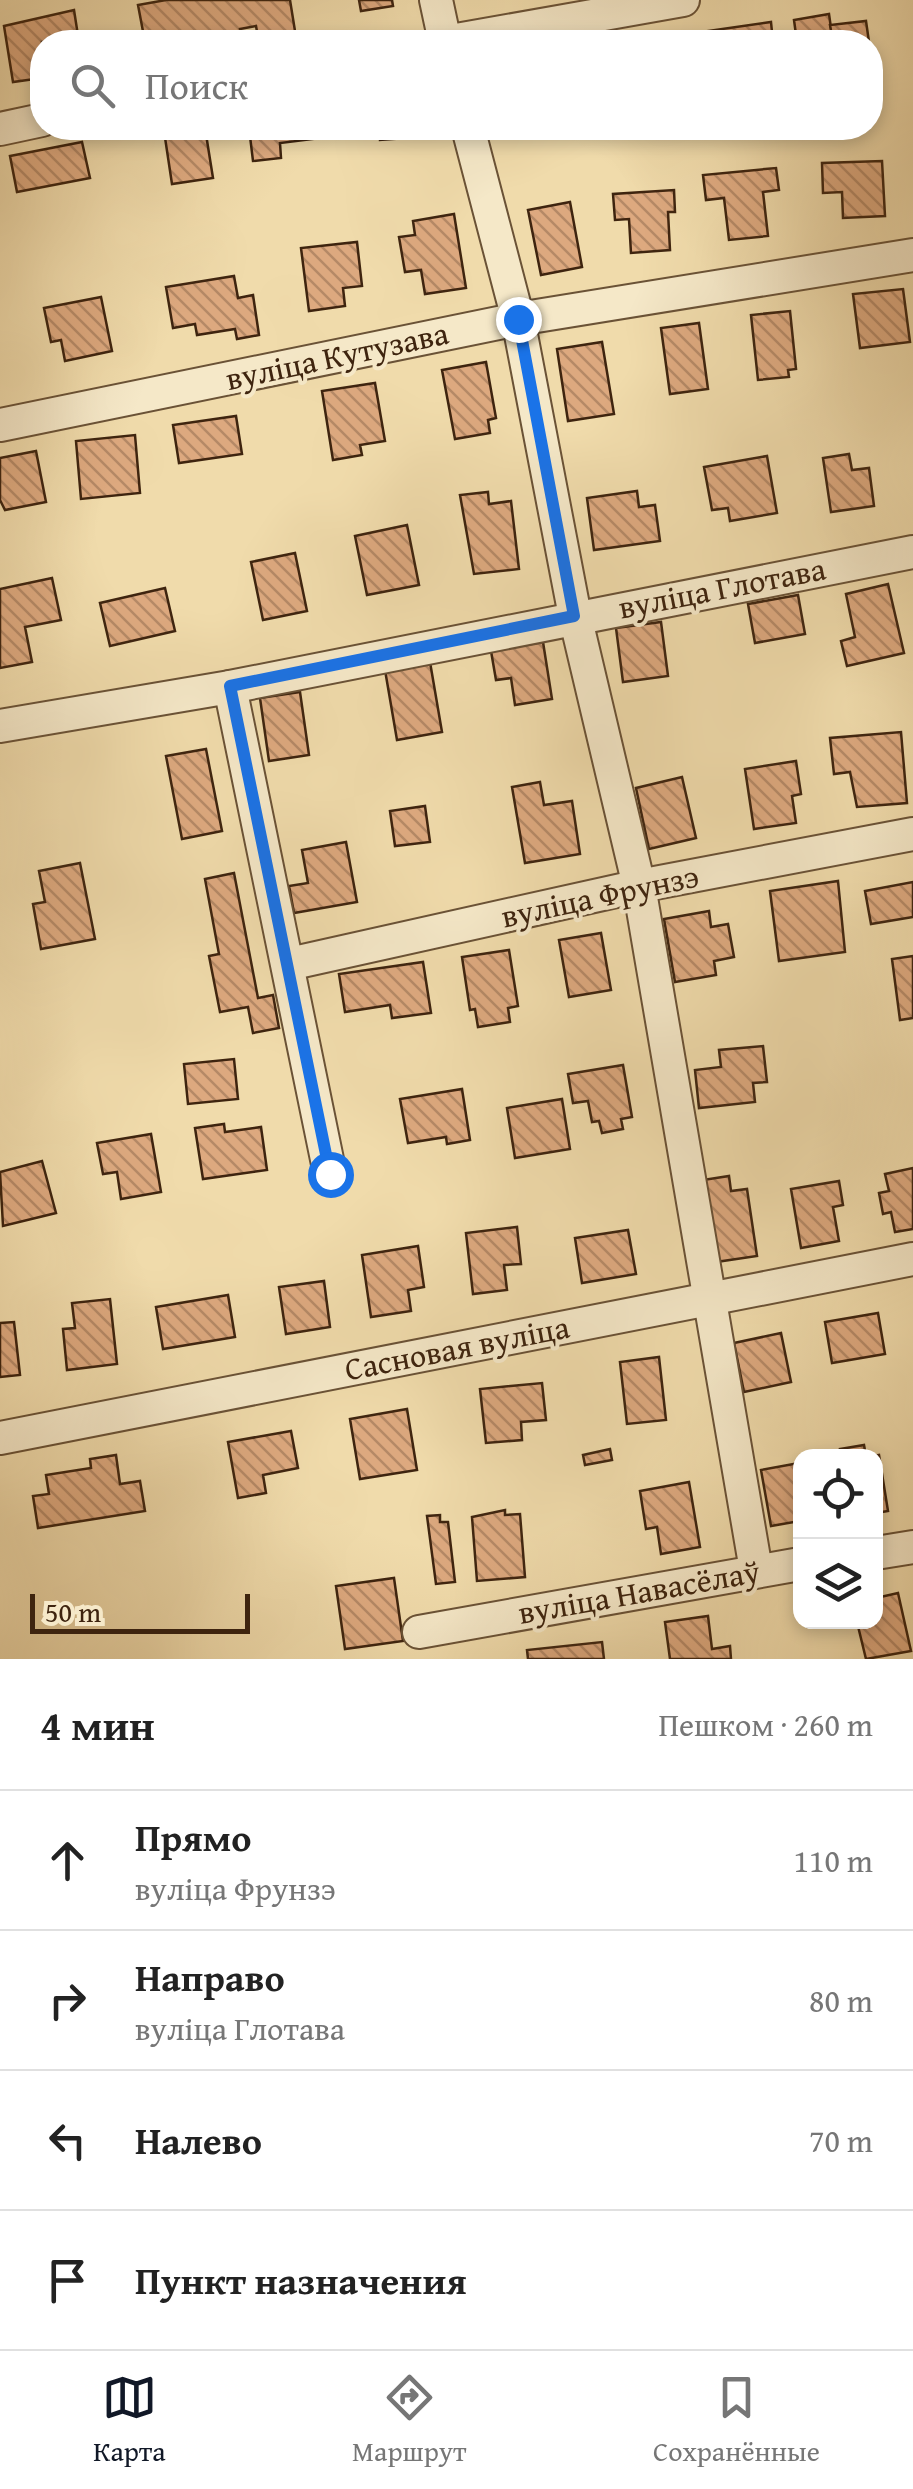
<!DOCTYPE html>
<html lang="ru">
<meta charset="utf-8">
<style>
:root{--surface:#fff;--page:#f2f2f2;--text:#222;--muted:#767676;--line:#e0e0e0;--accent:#111827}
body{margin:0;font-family:"Gentium Book Plus",serif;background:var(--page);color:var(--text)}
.controls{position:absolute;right:30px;bottom:30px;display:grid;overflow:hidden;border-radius:20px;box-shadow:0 5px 15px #0003}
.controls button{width:90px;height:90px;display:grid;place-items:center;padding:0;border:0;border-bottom:2px solid var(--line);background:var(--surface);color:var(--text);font:50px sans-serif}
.scale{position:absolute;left:30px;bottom:25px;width:220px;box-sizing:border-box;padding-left:10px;border:5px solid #3e240f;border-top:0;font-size:28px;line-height:35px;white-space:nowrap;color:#3e240f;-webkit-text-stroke:8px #f5e8c8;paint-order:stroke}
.stop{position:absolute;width:30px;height:30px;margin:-22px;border:8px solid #1a73e8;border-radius:50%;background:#fff}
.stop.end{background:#1a73e8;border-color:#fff;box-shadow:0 2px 10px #0008}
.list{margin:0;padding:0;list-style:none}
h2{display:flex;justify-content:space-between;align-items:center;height:130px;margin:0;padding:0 40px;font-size:42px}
h2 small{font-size:32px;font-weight:400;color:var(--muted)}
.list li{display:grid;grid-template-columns:65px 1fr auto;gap:30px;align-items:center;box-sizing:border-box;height:140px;padding:0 40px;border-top:2px solid var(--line)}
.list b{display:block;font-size:38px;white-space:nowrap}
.list p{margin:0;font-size:32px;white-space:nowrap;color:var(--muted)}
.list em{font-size:32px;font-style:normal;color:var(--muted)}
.icon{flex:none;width:55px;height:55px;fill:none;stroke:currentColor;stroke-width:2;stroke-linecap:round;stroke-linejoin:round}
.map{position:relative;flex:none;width:913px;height:1659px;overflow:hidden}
.search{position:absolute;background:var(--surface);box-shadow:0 5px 15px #0003;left:30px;right:30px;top:30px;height:110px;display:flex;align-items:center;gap:25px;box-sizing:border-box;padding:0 35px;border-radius:40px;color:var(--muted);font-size:38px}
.sheet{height:690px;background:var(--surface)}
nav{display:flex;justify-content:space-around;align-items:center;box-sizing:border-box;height:140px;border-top:2px solid var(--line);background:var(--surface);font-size:28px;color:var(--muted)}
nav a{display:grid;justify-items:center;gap:5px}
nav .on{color:var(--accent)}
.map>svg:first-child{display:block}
</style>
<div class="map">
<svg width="913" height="1659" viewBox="0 0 913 1659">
<defs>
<pattern id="building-back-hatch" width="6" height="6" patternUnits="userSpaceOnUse" patternTransform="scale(2.5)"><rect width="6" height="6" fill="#dda97f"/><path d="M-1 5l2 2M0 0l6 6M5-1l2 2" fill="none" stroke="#b58966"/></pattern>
</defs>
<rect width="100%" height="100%" fill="#f0dbab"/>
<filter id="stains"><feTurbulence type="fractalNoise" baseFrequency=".002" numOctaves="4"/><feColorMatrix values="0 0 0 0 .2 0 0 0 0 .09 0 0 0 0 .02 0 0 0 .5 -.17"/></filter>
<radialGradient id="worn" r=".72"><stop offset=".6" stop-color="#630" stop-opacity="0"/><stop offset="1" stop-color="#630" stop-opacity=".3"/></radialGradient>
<g fill="url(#building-back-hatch)" stroke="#3e240f" stroke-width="2.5">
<path d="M166,0H290L295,31L258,37L256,26L240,29L242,38L217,42H209L207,34L193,36L194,42H145L138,5Z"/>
<path d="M359,0H392L393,6L361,11Z"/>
<path d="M74,10L79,42H42V78L13,82L4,26Z"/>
<path d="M829,14L833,42H797L794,20Z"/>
<path d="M866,21L869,42H833L830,25Z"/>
<path d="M771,22L773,42H710L708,31Z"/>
<path d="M678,37V42H642Z"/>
<path d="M205,128L213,178L172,184L164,131Z"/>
<path d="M249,128H320L321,138L280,143L281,158L253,161Z"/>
<path d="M379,128H432L433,136L380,140Z"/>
<path d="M494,128H542L543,134L495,138Z"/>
<path d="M82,142L90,178L17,192L10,156Z"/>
<path d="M882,161L885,216L843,218L842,192L823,193L822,163Z"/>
<path d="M776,168L779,190L763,192L768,236L729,240L724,198L706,200L703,175Z"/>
<path d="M674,190L675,212H668L670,250L631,253L629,219L615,220L613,194Z"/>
<path d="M570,202L582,267L541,275L528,210Z"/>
<path d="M454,214L466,288L425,294L421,270L405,272L399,237L415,235L413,221Z"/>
<path d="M357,242L362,286L343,288L345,306L309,311L301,248Z"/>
<path d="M234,276L238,298L253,295L259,335L237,339L235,329L197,335L195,324L173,328L166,287Z"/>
<path d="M903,289L910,342L860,348L853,294Z"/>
<path d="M101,297L112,351L65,361L61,340L51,342L44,308Z"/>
<path d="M790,311L796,369L788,370L789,377L758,380L751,315Z"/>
<path d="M699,323L708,389L670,394L661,328Z"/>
<path d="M602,342L614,414L568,421L557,349Z"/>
<path d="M486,362L496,418L488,420L490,433L455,439L442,370Z"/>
<path d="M375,383L385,441L360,445L362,455L333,460L322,391Z"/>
<path d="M236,416L242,454L179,463L173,425Z"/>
<path d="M135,435L140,493L81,499L76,441Z"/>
<path d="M36,451L46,502L5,510L0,500V458Z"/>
<path d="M849,454L852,470L869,468L874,506L831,512L823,458Z"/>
<path d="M767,456L777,513L730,521L728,508L712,510L704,467Z"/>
<path d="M637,491L639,507L655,505L660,541L594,550L587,498Z"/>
<path d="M488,492L489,504L511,501L519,569L474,574L460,495Z"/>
<path d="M407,525L419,585L367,595L355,536Z"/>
<path d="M295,553L307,611L263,620L251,562Z"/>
<path d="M52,578L61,620L25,627L32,662L0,668V589Z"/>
<path d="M888,584L904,653L847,666L841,641L855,637L846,594Z"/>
<path d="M165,588L175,631L110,646L100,603Z"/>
<path d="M798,595L805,634L755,643L748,604Z"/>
<path d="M661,622L668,676L623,682L616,628Z"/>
<path d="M543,642L552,699L515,705L511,678L496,680L491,651Z"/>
<path d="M430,662L442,732L397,740L385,670Z"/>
<path d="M300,692L309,755L269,761L260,698Z"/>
<path d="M901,732L907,803L857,807L850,772L834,774L830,738Z"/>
<path d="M206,749L222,831L182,839L166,756Z"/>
<path d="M796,761L801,794L792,796L796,823L754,829L745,769Z"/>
<path d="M682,777L696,838L649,849L636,788Z"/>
<path d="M540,782L544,805L572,801L580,854L525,863L512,787Z"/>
<path d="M425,806L430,842L395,846L390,811Z"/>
<path d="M346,842L357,902L294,913L289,886L308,883L302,850Z"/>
<path d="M80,863L95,939L41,949L33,904L45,902L39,871Z"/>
<path d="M234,873L258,998L273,995L279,1028L253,1033L248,1007L220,1012L209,956L219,954L205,879Z"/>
<path d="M838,881L845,952L779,961L770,891Z"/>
<path d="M913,882V917L871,924L865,891Z"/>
<path d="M709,911L711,927L728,924L734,957L714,961L716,975L675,982L664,919Z"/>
<path d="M601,933L611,990L569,997L559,940Z"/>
<path d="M509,950L518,1006L508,1008L510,1022L478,1027L475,1009L470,1010L462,957Z"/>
<path d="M913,956V1018L900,1020L892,959Z"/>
<path d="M423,962L431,1013L392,1018L390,1005L345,1012L339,974Z"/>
<path d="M763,1046L767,1082L753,1083L755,1102L699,1108L695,1070L721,1067L719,1050Z"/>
<path d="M234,1059L238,1099L188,1104L184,1064Z"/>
<path d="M623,1065L632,1117L621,1119L623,1129L602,1133L599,1121L592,1122L588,1101L573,1103L568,1074Z"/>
<path d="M462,1089L470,1140L447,1144L446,1137L408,1143L400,1099Z"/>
<path d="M562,1099L570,1149L515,1158L507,1108Z"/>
<path d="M224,1124L225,1132L261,1127L267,1170L203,1179L195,1128Z"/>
<path d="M151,1134L161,1192L121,1199L117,1172L103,1174L97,1143Z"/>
<path d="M42,1161L56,1213L3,1226L0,1172Z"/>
<path d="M913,1168V1229L895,1232L891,1212L883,1214L879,1193L889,1191L885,1174Z"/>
<path d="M729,1176L731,1191L747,1189L757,1256L716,1262L703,1180Z"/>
<path d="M839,1181L843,1205L833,1207L839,1241L801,1248L791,1189Z"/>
<path d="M517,1227L521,1264L504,1265L507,1290L473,1294L466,1233Z"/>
<path d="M628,1230L636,1274L582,1283L575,1238Z"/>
<path d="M418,1246L424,1287L408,1290L411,1311L371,1317L362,1255Z"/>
<path d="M324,1281L330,1327L286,1334L279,1287Z"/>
<path d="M228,1295L235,1337L163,1349L156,1307Z"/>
<path d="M110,1299L117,1364L67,1370L63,1329L75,1328L72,1303Z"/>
<path d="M878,1313L885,1354L832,1363L825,1322Z"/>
<path d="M14,1322L20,1375L0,1377V1323Z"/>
<path d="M781,1333L791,1382L744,1392L734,1343Z"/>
<path d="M659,1357L666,1420L627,1424L620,1362Z"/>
<path d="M542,1383L546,1420L521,1422L522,1440L486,1443L480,1389Z"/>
<path d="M407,1409L417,1470L360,1479L350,1419Z"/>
<path d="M291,1431L298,1468L263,1475L266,1493L238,1498L228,1442Z"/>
<path d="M864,1445L866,1456H841L840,1449Z"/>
<path d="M610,1449L612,1460L585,1465L583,1455Z"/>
<path d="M116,1455L120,1484L140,1481L145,1511L38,1528L33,1496L49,1494L46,1475L91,1468L90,1459Z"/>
<path d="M879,1455L888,1511L876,1513L873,1456Z"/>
<path d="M799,1463L800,1521L771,1526L761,1470Z"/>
<path d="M689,1482L700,1547L661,1554L657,1527L646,1529L640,1491Z"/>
<path d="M505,1510V1515L520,1514L525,1577L477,1581L472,1517Z"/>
<path d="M440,1515V1522H448L455,1582L436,1584L427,1516Z"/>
<path d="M394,1578L403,1641L345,1649L336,1586Z"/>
<path d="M898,1593L911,1651L866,1659L857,1622H876V1598Z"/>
<path d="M708,1616L712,1649L730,1646L731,1659H670L665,1622Z"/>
<path d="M602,1642L604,1659H528L527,1650Z"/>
</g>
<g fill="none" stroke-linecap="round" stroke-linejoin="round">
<g stroke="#6a5236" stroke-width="36">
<g id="minor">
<path d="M436,0L445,42"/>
<path d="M445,42L683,0"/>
<path d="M468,128L518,319L575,616L639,886L756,1570"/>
<path d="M0,129L42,120"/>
<path d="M0,425L518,319L913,255"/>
<path d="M230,687L330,1174"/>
<path d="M0,726L230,687L913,552"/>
<path d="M289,964L639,886L913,834"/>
<path d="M0,1438L913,1259"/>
<path d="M876,1553L913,1547"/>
<path d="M419,1632L800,1564"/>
</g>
</g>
<use href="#minor" stroke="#f5e8c8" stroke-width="32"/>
</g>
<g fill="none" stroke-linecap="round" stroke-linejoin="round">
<path stroke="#1a73e8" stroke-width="12" d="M330,1174L230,686L574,616L518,319"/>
</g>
<g text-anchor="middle" stroke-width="8" stroke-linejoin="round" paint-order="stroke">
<g font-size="32" fill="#3e240f" stroke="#f5e8c8">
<text transform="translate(337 356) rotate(-12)" y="11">вуліца Кутузава</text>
<text transform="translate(722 588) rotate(-11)" y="11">вуліца Глотава</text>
<text transform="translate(600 896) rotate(-12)" y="11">вуліца Фрунзэ</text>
<text transform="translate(457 1348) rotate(-11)" y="11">Сасновая вуліца</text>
<text transform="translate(639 1592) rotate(-10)" y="11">вуліца Навасёлаў</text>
</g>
</g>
<rect width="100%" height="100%" filter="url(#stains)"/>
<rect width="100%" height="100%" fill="url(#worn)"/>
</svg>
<div class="controls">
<button><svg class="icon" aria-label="locate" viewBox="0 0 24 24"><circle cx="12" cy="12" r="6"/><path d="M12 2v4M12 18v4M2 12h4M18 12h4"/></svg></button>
<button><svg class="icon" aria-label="layers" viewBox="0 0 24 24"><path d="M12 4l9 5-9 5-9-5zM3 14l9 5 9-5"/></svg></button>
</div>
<div class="scale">50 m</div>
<div class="stop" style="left:330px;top:1174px"></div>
<div class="stop end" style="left:518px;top:319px"></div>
<div class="search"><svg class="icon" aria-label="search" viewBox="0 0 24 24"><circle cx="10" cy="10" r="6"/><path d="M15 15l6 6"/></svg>Поиск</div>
</div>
<section class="sheet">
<h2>4 мин<small>Пешком · 260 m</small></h2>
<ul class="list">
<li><svg class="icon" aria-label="ahead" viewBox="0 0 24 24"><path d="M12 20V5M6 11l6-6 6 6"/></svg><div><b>Прямо</b><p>вуліца Фрунзэ</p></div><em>110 m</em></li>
<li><svg class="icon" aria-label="right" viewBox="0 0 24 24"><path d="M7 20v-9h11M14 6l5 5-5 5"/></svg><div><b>Направо</b><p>вуліца Глотава</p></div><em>80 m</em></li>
<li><svg class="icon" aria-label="left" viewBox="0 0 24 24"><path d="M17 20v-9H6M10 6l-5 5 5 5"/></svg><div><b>Налево</b></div><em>70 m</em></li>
<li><svg class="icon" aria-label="arrive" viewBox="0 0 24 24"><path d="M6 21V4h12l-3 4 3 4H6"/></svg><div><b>Пункт назначения</b></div></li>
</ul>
</section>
<nav>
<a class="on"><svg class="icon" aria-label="map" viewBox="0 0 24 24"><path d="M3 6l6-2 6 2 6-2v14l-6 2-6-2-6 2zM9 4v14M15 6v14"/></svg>Карта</a>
<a><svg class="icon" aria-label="directions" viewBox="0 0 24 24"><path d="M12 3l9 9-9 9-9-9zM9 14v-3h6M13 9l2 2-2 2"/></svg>Маршрут</a>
<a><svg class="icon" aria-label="saved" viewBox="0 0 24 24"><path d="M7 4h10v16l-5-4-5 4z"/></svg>Сохранённые</a>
</nav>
